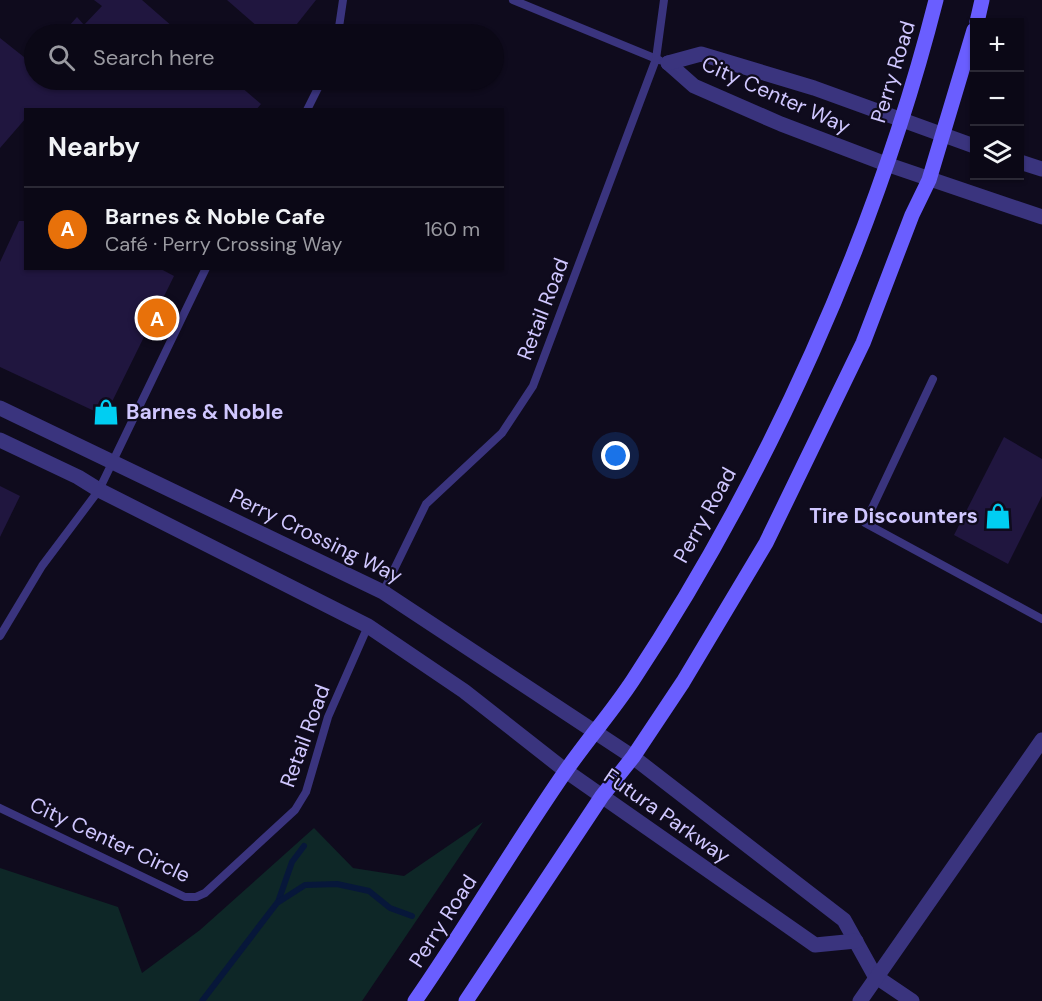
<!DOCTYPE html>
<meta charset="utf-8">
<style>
:root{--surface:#0b0816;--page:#191623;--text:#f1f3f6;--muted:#9a9aa1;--line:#2b2935;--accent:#1a73e8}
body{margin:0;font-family:"DM Sans",sans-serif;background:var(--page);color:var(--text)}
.controls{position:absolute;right:18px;top:18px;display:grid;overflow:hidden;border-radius:0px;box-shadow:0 2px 4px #0004}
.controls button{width:54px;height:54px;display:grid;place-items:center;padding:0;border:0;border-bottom:2px solid var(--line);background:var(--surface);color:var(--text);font:30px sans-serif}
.you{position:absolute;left:616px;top:456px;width:21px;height:21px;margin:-15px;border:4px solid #fff;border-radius:50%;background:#1a73e8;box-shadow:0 0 0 9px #1a73e833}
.badge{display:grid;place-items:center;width:39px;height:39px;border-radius:50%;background:var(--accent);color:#fff;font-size:20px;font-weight:700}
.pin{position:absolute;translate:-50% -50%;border:3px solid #fff;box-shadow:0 2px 6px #0006}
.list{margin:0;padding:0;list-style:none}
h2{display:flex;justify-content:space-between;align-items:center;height:78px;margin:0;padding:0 24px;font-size:26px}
h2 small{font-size:20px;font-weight:400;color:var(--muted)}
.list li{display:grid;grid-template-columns:39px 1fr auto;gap:18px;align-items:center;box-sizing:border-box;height:84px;padding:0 24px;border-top:2px solid var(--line)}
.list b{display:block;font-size:22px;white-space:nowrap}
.list p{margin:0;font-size:20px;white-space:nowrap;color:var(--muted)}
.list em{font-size:20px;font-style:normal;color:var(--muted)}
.icon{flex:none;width:33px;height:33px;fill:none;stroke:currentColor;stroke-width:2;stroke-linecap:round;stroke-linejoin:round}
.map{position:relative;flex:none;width:1042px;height:1001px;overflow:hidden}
.search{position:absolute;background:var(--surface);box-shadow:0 2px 4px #0004;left:24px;top:24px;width:480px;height:66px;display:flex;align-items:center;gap:15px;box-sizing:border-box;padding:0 21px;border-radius:33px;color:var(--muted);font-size:22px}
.panel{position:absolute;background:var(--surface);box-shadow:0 2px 4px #0004;left:24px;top:108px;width:480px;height:162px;border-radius:0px}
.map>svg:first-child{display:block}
</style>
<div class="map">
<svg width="1042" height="1001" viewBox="0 0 1042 1001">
<rect width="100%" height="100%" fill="#0f0b1d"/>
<path fill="#0e2727" d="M483,822L362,1001H0V868L118,907L142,973L200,930L314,828L353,868L404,876Z"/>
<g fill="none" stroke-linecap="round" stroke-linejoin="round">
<g stroke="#07173a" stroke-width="6">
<path d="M278,902L292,862L304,846"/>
<path d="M202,1001L277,903L305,885L337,884L369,891L390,908L412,916"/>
</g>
</g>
<g fill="#20163f">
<path d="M94,0H142L181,34H62L77,17L84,25L102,6Z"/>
<path d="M227,0H316L289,34H266Z"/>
<path d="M0,38L34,65V80H233L261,104L256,110H26V118L0,148Z"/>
<path d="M19,221H26V268H159L174,276L105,416L0,367V262Z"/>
<path d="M1004,437L1042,459V496L1008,564L954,535Z"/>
<path d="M0,486L20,496L0,537Z"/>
</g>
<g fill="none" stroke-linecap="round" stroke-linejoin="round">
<g stroke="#3a347e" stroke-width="8">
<path d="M513,0L659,60"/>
<path d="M338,34L343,0"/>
<path d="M307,110L322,80"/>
<path d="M933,379L865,523L1042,619"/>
<path d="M383,592L426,504L502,433L533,386L656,59L664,0"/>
<path d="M0,636L42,566L99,490L206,268"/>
<path d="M0,808L185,897H196L205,893L295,810L306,792L328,717L368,626"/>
</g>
<g stroke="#3a347e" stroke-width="15">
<path d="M668,63L694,86L781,124L886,164L1042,217"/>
<path d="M668,63L701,54L814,88L974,146"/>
<path d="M1020,162L1042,169"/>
<path d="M0,408L383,592L633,757L844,920L875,976L912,1001"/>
<path d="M0,440L78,477L99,490L368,626L464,691L566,771L815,945L856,941"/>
<path d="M860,1001L1042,740"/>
</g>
<g stroke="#6a5eff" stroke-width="15">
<path d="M977,22L982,0"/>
<path d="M415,1001C467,926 513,847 565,772C587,740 612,712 633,680C767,477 876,236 936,0"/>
<path d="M466,1001L602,796L633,757L683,682L766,543L863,343L912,215L929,180L974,30"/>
</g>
</g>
<defs>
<g id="shop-bare" transform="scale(2.07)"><path d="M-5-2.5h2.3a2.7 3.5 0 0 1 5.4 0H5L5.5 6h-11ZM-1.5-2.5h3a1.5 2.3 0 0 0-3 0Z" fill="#00cef2" stroke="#0f0b1d" stroke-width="2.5" paint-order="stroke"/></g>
</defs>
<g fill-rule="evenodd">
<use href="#shop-bare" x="106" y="412"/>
<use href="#shop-bare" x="998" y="516"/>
</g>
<g text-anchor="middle" stroke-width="4.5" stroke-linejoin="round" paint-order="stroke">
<g font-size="21" fill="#d0c7ff" stroke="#0f0b1d">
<text transform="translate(893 72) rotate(-73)" y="7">Perry Road</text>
<text transform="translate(776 95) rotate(24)" y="7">City Center Way</text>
<text transform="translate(543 309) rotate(-69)" y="7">Retail Road</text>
<text transform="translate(705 515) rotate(-61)" y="7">Perry Road</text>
<text transform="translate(316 536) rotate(26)" y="7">Perry Crossing Way</text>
<text transform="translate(305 736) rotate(-70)" y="7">Retail Road</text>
<text transform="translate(667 816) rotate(35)" y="7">Futura Parkway</text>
<text transform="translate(110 840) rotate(25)" y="7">City Center Circle</text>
<text transform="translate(443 921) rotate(-57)" y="7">Perry Road</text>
</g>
<g font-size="21" font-weight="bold" fill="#d0c7ff" stroke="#0f0b1d" text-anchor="start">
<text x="126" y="419">Barnes &amp; Noble</text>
<text x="978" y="523" text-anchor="end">Tire Discounters</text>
</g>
</g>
</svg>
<div class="controls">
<button>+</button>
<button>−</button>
<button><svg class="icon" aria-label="layers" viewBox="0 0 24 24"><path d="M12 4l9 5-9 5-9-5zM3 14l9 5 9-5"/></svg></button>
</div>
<div class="you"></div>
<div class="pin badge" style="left:157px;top:318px;background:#e8710a">A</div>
<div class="search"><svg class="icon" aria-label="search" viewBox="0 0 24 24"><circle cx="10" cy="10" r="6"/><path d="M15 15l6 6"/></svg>Search here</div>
<section class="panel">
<h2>Nearby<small></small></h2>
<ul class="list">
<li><span class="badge" style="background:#e8710a">A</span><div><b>Barnes &amp; Noble Cafe</b><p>Café · Perry Crossing Way</p></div><em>160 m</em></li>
</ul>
</section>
</div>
